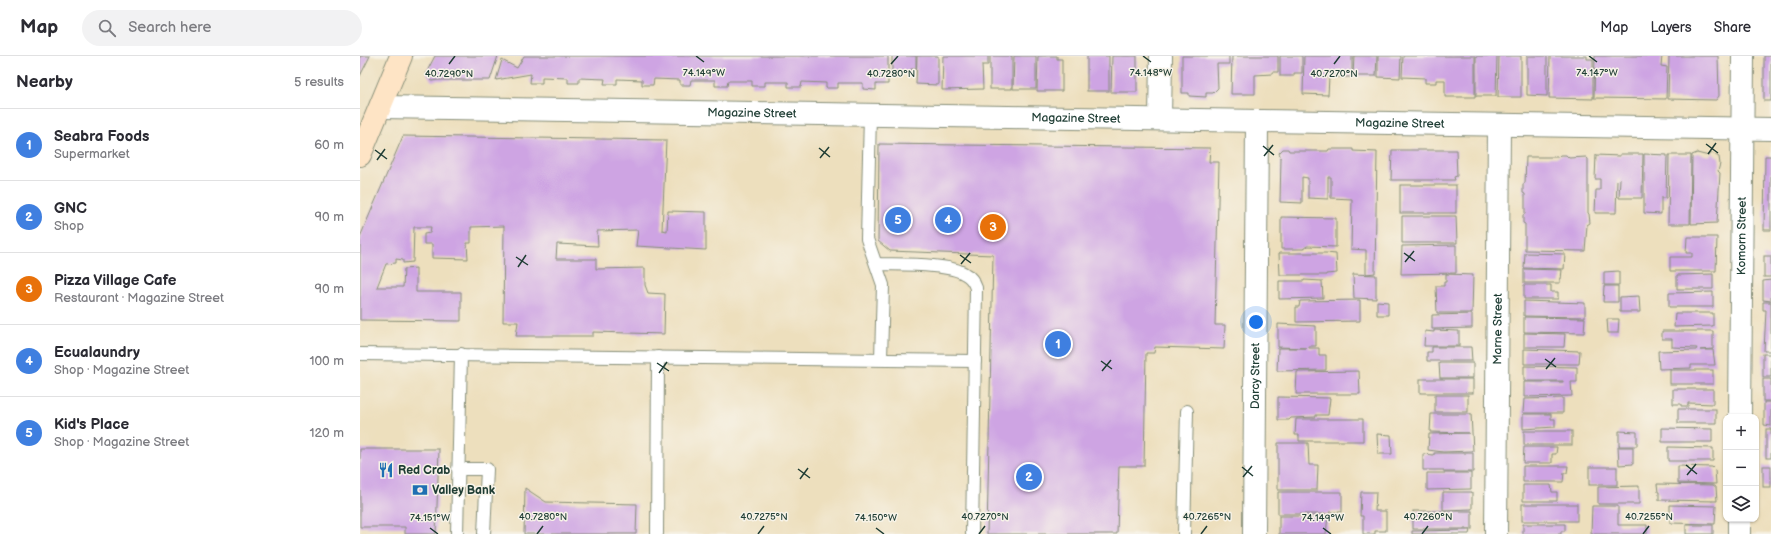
<!DOCTYPE html>
<meta charset="utf-8">
<style>
:root{--surface:#fff;--page:#f2f2f3;--text:#2b2b33;--muted:#7c7c81;--line:#e1e1e2;--accent:#2563eb}
body{margin:0;font-family:"Balsamiq Sans",sans-serif;background:var(--page);color:var(--text)}
.controls{position:absolute;right:12px;bottom:12px;display:grid;overflow:hidden;border-radius:8px;box-shadow:0 1px 3px #0004}
.controls button{width:36px;height:36px;display:grid;place-items:center;padding:0;border:0;border-bottom:1px solid var(--line);background:var(--surface);color:var(--text);font:20px sans-serif}
.you{position:absolute;left:896px;top:266px;width:14px;height:14px;margin:-10px;border:3px solid #fff;border-radius:50%;background:#1a73e8;box-shadow:0 0 0 6px #1a73e833}
.badge{display:grid;place-items:center;width:26px;height:26px;border-radius:50%;background:var(--accent);color:#fff;font-size:13px;font-weight:700}
.pin{position:absolute;translate:-50% -50%;border:2px solid #fff;box-shadow:0 1px 4px #0006}
.list{margin:0;padding:0;list-style:none}
h2{display:flex;justify-content:space-between;align-items:center;height:52px;margin:0;padding:0 16px;font-size:17px}
h2 small{font-size:13px;font-weight:400;color:var(--muted)}
.list li{display:grid;grid-template-columns:26px 1fr auto;gap:12px;align-items:center;box-sizing:border-box;height:72px;padding:0 16px;border-top:1px solid var(--line)}
.list b{display:block;font-size:15px;white-space:nowrap}
.list p{margin:0;font-size:13px;white-space:nowrap;color:var(--muted)}
.list em{font-size:13px;font-style:normal;color:var(--muted)}
.icon{flex:none;width:22px;height:22px;fill:none;stroke:currentColor;stroke-width:2;stroke-linecap:round;stroke-linejoin:round}
.map{position:relative;flex:none;width:1411px;height:478px;overflow:hidden}
header{display:flex;align-items:center;gap:24px;box-sizing:border-box;height:56px;padding:0 20px;background:var(--surface);border-bottom:1px solid var(--line)}
header strong{font-size:19px}
nav{display:flex;gap:22px;margin-inline-start:auto;font-size:14px}
.search{width:280px;height:36px;background:var(--page);display:flex;align-items:center;gap:10px;box-sizing:border-box;padding:0 14px;border-radius:22px;color:var(--muted);font-size:15px}
main{display:flex}
aside{flex:1;background:var(--surface)}
.map>svg:first-child{display:block}
</style>
<header>
<strong>Map</strong>
<div class="search"><svg class="icon" aria-label="search" viewBox="0 0 24 24"><circle cx="10" cy="10" r="6"/><path d="M15 15l6 6"/></svg>Search here</div>
<nav><a>Map</a><a>Layers</a><a>Share</a></nav>
</header>
<main>
<aside>
<h2>Nearby<small>5 results</small></h2>
<ul class="list">
<li><span class="badge" style="background:#3f7fe0">1</span><div><b>Seabra Foods</b><p>Supermarket</p></div><em>60 m</em></li>
<li><span class="badge" style="background:#3f7fe0">2</span><div><b>GNC</b><p>Shop</p></div><em>90 m</em></li>
<li><span class="badge" style="background:#e8710a">3</span><div><b>Pizza Village Cafe</b><p>Restaurant · Magazine Street</p></div><em>90 m</em></li>
<li><span class="badge" style="background:#3f7fe0">4</span><div><b>Ecualaundry</b><p>Shop · Magazine Street</p></div><em>100 m</em></li>
<li><span class="badge" style="background:#3f7fe0">5</span><div><b>Kid's Place</b><p>Shop · Magazine Street</p></div><em>120 m</em></li>
</ul>
</aside>
<div class="map">
<svg width="1411" height="478" viewBox="0 0 1411 478">
<rect width="100%" height="100%" fill="#f7f3e8"/>
<filter id="ink" filterUnits="userSpaceOnUse"><feTurbulence type="fractalNoise" baseFrequency=".025" numOctaves="2"/><feDisplacementMap in="SourceGraphic" scale="8" xChannelSelector="R" yChannelSelector="G"/><feConvolveMatrix kernelMatrix="1 2 1 2 8 2 1 2 1" color-interpolation-filters="sRGB"/></filter>
<filter id="wash" filterUnits="userSpaceOnUse"><feTurbulence type="fractalNoise" baseFrequency=".012" numOctaves="4" result="noise"/><feDisplacementMap in="SourceGraphic" scale="16" xChannelSelector="R" yChannelSelector="G"/><feGaussianBlur stdDeviation="0.9" result="paint"/><feColorMatrix in="noise" values="0 0 0 0 0 0 0 0 0 0 0 0 0 0 0 0 0 1.4 0 .05"/><feComposite in="paint" operator="in"/></filter>
<g filter="url(#wash)">
<rect width="100%" height="100%" fill="#eddfbd"/>
<g id="blocks">
<g fill="#cea4e3">
<path d="M0,0H10L0,20Z"/>
<path d="M75,0H138L130,24H78L72,25L66,17Z"/>
<path d="M164,0H528V28H516V34L503,33V27H478V32H466V27L442,26L441,31H428V26H405V30H392V25H368L367,30H355V24H331L330,29H320V24L294,23L293,29H282V24L257,23V28H244L245,23L219,22V27H208V22L182,21V27H170L171,18L136,24L142,4L157,12Z"/>
<path d="M532,0H556V13H551L549,16H532Z"/>
<path d="M557,0H578V29L556,28Z"/>
<path d="M583,0H628V9H622L623,33L582,34Z"/>
<rect x="630" y="0" width="22" height="33"/>
<path d="M654,0H676V33H653Z"/>
<path d="M678,0H697V3H702V35H677Z"/>
<rect x="727" y="0" width="22" height="35"/>
<path d="M752,0H777V36H751Z"/>
<path d="M822,0H869V8H857L858,32L853,37H846V41L829,40V37H822Z"/>
<path d="M872,0H918V16H912V18L895,19V38H871Z"/>
<path d="M920,0H942V17H934V20H920Z"/>
<path d="M944,0H992V21H969L968,39L943,38Z"/>
<path d="M994,0H1017L1016,20H993Z"/>
<path d="M1018,0H1041L1040,22L1018,21Z"/>
<path d="M1043,0H1115V41H1085V24H1076V27H1065V22L1042,21Z"/>
<path d="M1116,0H1137L1136,40H1116Z"/>
<path d="M1139,0H1161V41H1138Z"/>
<path d="M1167,0H1187V40L1167,39Z"/>
<path d="M1190,0H1227V3H1233V43L1189,42Z"/>
<path d="M1235,0H1302L1301,10L1307,11L1306,43L1234,42Z"/>
<path d="M1309,0H1358L1359,40L1356,44L1308,43Z"/>
<rect x="1404" y="0" width="7" height="45"/>
<path d="M43,80L306,84L302,174L307,175L308,155L346,156V194L276,190L278,174L237,175L238,190L197,188L196,203H236V213L285,212V229L288,237L305,238L304,278L233,276V280H156L158,266H143L144,170L111,171V187H107L108,203L72,202V188H64V178L70,177L71,171H54L53,206L43,207V204L36,203V207L26,208L17,231H43L44,213L56,212V236H101V265L0,264V181Z"/>
<path d="M519,88L850,92L849,106H859L855,269H865L864,293L795,291L794,297H786L784,410H759L757,478H627L633,199L530,195L518,185Z"/>
<path d="M923,93H928L929,95H968L969,93H993V95L1017,96L1015,217L1006,218V194L991,193L992,143L971,142V121H968V143L948,142V122L942,121V147L920,146L921,102L919,97Z"/>
<path d="M1032,94H1096L1097,120L1094,121L1095,124H1031Z"/>
<path d="M1337,97L1349,100L1352,97L1359,101L1360,108L1358,115L1360,117L1357,167L1331,168L1332,99Z"/>
<path d="M1260,98H1283L1282,142H1259L1260,122L1257,125L1256,157H1235L1236,134H1240V123H1235L1236,99L1260,100Z"/>
<path d="M1284,98L1307,99L1306,142H1301V158L1284,157Z"/>
<path d="M1200,99H1206L1209,102L1226,101L1228,103V157L1229,158L1230,167L1227,169L1225,195L1165,194V168L1163,167V159L1165,158V138L1163,137V128L1165,127L1166,101H1198Z"/>
<path d="M1309,99H1331L1330,168H1308Z"/>
<path d="M1405,100H1411V174H1404Z"/>
<rect x="1040" y="129" width="56" height="28"/>
<path d="M1042,160H1096L1097,187H1042Z"/>
<path d="M921,161L976,162V191L947,190L943,193H921Z"/>
<path d="M1327,181H1357L1356,215H1310V201H1332V197H1326Z"/>
<path d="M1096,189V217L1041,218L1042,190Z"/>
<path d="M919,197H966L976,198L977,217L966,218V219H920Z"/>
<path d="M1165,197L1205,198L1204,213L1164,212Z"/>
<rect x="1404" y="200" width="7" height="21"/>
<path d="M1164,213L1202,214L1201,223H1200V227H1164Z"/>
<path d="M1259,215V229H1244V216Z"/>
<path d="M993,218L1016,219V243L994,242Z"/>
<path d="M1086,218L1113,219L1112,257H1077L1076,230H1084V226H1086Z"/>
<path d="M1353,218V233H1317V219Z"/>
<path d="M944,224L962,225L963,242L919,243V225H944Z"/>
<path d="M1411,224V245L1403,244V225Z"/>
<path d="M1164,229H1191V236H1198V243H1164Z"/>
<path d="M1244,230H1258V246H1243Z"/>
<path d="M1353,236V251H1309V237Z"/>
<path d="M1279,240L1280,256H1260V241Z"/>
<path d="M1000,244V265L936,266V251H939L940,245Z"/>
<path d="M1017,245L1028,246V259H1017Z"/>
<path d="M1164,245L1225,247V261L1164,260Z"/>
<path d="M1403,246H1411V295H1404L1406,254H1403Z"/>
<path d="M1315,257H1353V270L1314,271Z"/>
<path d="M1112,258V272L1072,273V259Z"/>
<path d="M1164,261L1225,262L1224,277L1164,276Z"/>
<path d="M1247,263H1259L1258,277H1248Z"/>
<path d="M918,268L956,270V290H949V292H959V299H966V314L917,315L918,292H947L918,291Z"/>
<path d="M1074,274L1099,275V290H1064L1065,275L1074,276Z"/>
<path d="M1302,275H1353V293L1340,294H1353L1355,309H1331V312L1299,313L1298,295L1336,294L1337,292L1312,291V283H1302Z"/>
<path d="M1164,277L1205,278L1204,291H1164Z"/>
<path d="M1072,291H1111L1112,305H1067V296H1072Z"/>
<path d="M1164,293L1220,295L1219,308H1164Z"/>
<rect x="1403" y="298" width="8" height="23"/>
<path d="M1079,307H1113V322H1080Z"/>
<path d="M1164,310L1217,311V326H1211L1212,340L1164,341V326H1203V325H1164Z"/>
<rect x="1310" y="314" width="43" height="14"/>
<path d="M999,315L1000,338H936L937,316Z"/>
<rect x="1060" y="323" width="53" height="14"/>
<rect x="1403" y="323" width="8" height="22"/>
<path d="M1313,333H1353V348L1328,347V350H1321V348H1313Z"/>
<rect x="1075" y="339" width="33" height="17"/>
<path d="M918,341L970,342L968,359H956V361L931,362L929,364H918Z"/>
<path d="M1203,342V357H1163L1164,343Z"/>
<path d="M1404,346H1411V370L1404,369Z"/>
<rect x="1318" y="353" width="38" height="14"/>
<path d="M1071,358H1111L1113,395L1083,396L1068,394L1069,378L1109,377L1070,376Z"/>
<path d="M1163,358H1191V363H1195V371L1163,373Z"/>
<path d="M936,363H1003V385H939V379H935Z"/>
<path d="M1302,372L1352,373V386H1302Z"/>
<rect x="1406" y="373" width="5" height="29"/>
<rect x="1164" y="375" width="48" height="14"/>
<path d="M1259,375L1277,376V390H1259Z"/>
<path d="M1017,378L1031,379L1032,398H1018Z"/>
<path d="M918,387H948L949,409H958L957,434H918Z"/>
<path d="M1164,391H1197L1196,398H1192V407H1163Z"/>
<path d="M1258,391H1273V408L1259,409Z"/>
<path d="M1308,391L1353,392V405H1308Z"/>
<path d="M0,393H79L76,478H45V471H0Z"/>
<path d="M1074,397H1113V416H1084V414H1063V398L1074,399Z"/>
<path d="M1163,410H1208L1207,417H1204L1203,426H1163Z"/>
<path d="M1318,410L1352,411L1355,414L1356,428L1318,427Z"/>
<rect x="1403" y="410" width="8" height="21"/>
<rect x="1229" y="411" width="28" height="18"/>
<path d="M1067,417H1111V433L1067,434Z"/>
<path d="M1297,428L1353,429L1356,431L1357,445L1299,444V436H1298Z"/>
<path d="M1163,429H1191L1192,436H1197V445H1163Z"/>
<path d="M1279,430V448H1238V431Z"/>
<path d="M165,432L186,446L277,448L276,478H164Z"/>
<path d="M918,436H982V456H970V458H918Z"/>
<path d="M1001,436H1016L1015,455H1026V475H1015V478H1003V460H1000Z"/>
<path d="M1083,436H1112V453L1083,454Z"/>
<rect x="1162" y="448" width="55" height="17"/>
<path d="M1310,449L1356,450L1355,468L1310,467Z"/>
<path d="M1232,450H1258V469H1287V478H1231Z"/>
<rect x="1053" y="455" width="59" height="18"/>
<path d="M919,460H968L966,478H919Z"/>
<path d="M1163,468H1205V475H1201V478H1163Z"/>
<rect x="1326" y="469" width="27" height="9"/>
<path d="M1110,474L1109,478H1052V475Z"/>
</g>
</g>
</g>
<g filter="url(#ink)">
<use href="#blocks" fill-opacity="0" stroke="#868e78" stroke-width="1"/>
<g fill="none" stroke-linecap="round" stroke-linejoin="round">
<g stroke="#868e78" stroke-width="14">
<g id="lane">
<path d="M510,59L507,183L523,229L521,303"/>
<path d="M516,208C537,209 589,207 605,218C611,221 614,226 616,232L612,478"/>
<path d="M0,298L615,305"/>
<path d="M98,413H127L124,478"/>
<path d="M97,478L101,298"/>
<path d="M297,478L298,301"/>
<path d="M824,478L827,355"/>
</g>
</g>
<g stroke="#868e78" stroke-width="24">
<g id="street">
<path id="s1" d="M21,51L1411,73"/>
<path d="M800,63L801,0"/>
<path id="s2" d="M1380,361L1383,0"/>
<path id="s3" d="M894,478L897,66"/>
<path id="s4" d="M1136,478L1139,69"/>
<path d="M1379,478V463"/>
</g>
</g>
<g stroke="#868e78" stroke-width="24">
<path id="secondary" d="M0,99L41,0"/>
</g>
<use href="#lane" stroke="#fff" stroke-width="12"/>
<use href="#street" stroke="#fff" stroke-width="22"/>
<use href="#secondary" stroke="#fee4c5" stroke-width="22"/>
</g>
</g>
<path fill="none" stroke="#1f3d34" stroke-width="1.5" d="M336,0L344,6M783,0L791,6M1229,0L1237,6M89,8L95,0M531,8L538,0M974,8L980,0M1346,88L1358,97M903,90L914,99M459,92L470,101M15,94L27,103M1348,98L1356,87M904,100L913,89M460,102L469,91M17,104L25,93M1044,197L1055,205M600,199L611,207M156,201L168,209M1045,206L1054,195M601,208L610,197M158,211L166,199M1185,303L1196,311M741,305L752,313M297,307L309,315M1186,313L1195,302M742,315L751,304M299,317L307,306M1326,409L1337,418M882,411L893,420M438,413L450,422M1327,419L1336,408M883,421L892,410M440,423L448,412M70,472L78,478M516,472L524,478M963,472L971,478M177,478L183,470M398,478L404,470M619,478L625,470M841,478L847,470M1062,478L1068,470M1283,478L1289,470"/>
<defs>
<g id="restaurant-bare" transform="scale(1.2)"><path d="M-5-6h1v4h1v-4h1v4h1v-4h1v5L-1.5 .5V6h-2V.5L-5-1ZM5-6V6H3V1.5H1.5Q1.5-4 5-6Z" fill="#1f6fb2" stroke="#f7f3e8" stroke-width="2.5" paint-order="stroke"/></g>
<g id="bank-bare" transform="scale(1.2)"><path d="M-6-4H6V4H-6ZM0-2.3a2.3 2.3 0 1 0 0 4.6a2.3 2.3 0 1 0 0-4.6Z" fill="#1f6fb2" stroke="#f7f3e8" stroke-width="2.5" paint-order="stroke"/></g>
</defs>
<g fill-rule="evenodd">
<use href="#restaurant-bare" x="26" y="414"/>
<use href="#bank-bare" x="60" y="434"/>
</g>
<g text-anchor="middle" stroke-width="3" stroke-linejoin="round" paint-order="stroke">
<g font-size="12" fill="#1f3d34" stroke="#f7f3e8">
<text dy="4" stroke="none"><textPath href="#s1" startOffset="371">Magazine Street</textPath></text>
<text dy="4" stroke="none"><textPath href="#s1" startOffset="695">Magazine Street</textPath></text>
<text dy="4" stroke="none"><textPath href="#s1" startOffset="1019">Magazine Street</textPath></text>
<text dy="4" stroke="none"><textPath href="#s2" startOffset="181">Komorn Street</textPath></text>
<text dy="4" stroke="none"><textPath href="#s4" startOffset="205">Marne Street</textPath></text>
<text dy="4" stroke="none"><textPath href="#s3" startOffset="158">Darcy Street</textPath></text>
</g>
<g font-size="12" font-weight="bold" fill="#1f3d34" stroke="#f7f3e8" text-anchor="start">
<text x="38" y="418">Red Crab</text>
<text x="72" y="438">Valley Bank</text>
</g>
</g>
<g font-size="10" text-anchor="middle" fill="#1f3d34" stroke="#f7f3e8" stroke-width="3" stroke-linejoin="round" paint-order="stroke">
<text x="344" y="20">74.149°W</text>
<text x="791" y="20">74.148°W</text>
<text x="1237" y="20">74.147°W</text>
<text x="89" y="21">40.7290°N</text>
<text x="531" y="21">40.7280°N</text>
<text x="974" y="21">40.7270°N</text>
<text x="183" y="464">40.7280°N</text>
<text x="404" y="464">40.7275°N</text>
<text x="625" y="464">40.7270°N</text>
<text x="847" y="464">40.7265°N</text>
<text x="1068" y="464">40.7260°N</text>
<text x="1289" y="464">40.7255°N</text>
<text x="70" y="465">74.151°W</text>
<text x="516" y="465">74.150°W</text>
<text x="963" y="465">74.149°W</text>
</g>
</svg>
<div class="controls">
<button>+</button>
<button>−</button>
<button><svg class="icon" aria-label="layers" viewBox="0 0 24 24"><path d="M12 4l9 5-9 5-9-5zM3 14l9 5 9-5"/></svg></button>
</div>
<div class="you"></div>
<div class="pin badge" style="left:698px;top:288px;background:#3f7fe0">1</div>
<div class="pin badge" style="left:669px;top:421px;background:#3f7fe0">2</div>
<div class="pin badge" style="left:633px;top:171px;background:#e8710a">3</div>
<div class="pin badge" style="left:588px;top:164px;background:#3f7fe0">4</div>
<div class="pin badge" style="left:538px;top:164px;background:#3f7fe0">5</div>
</div>
</main>
